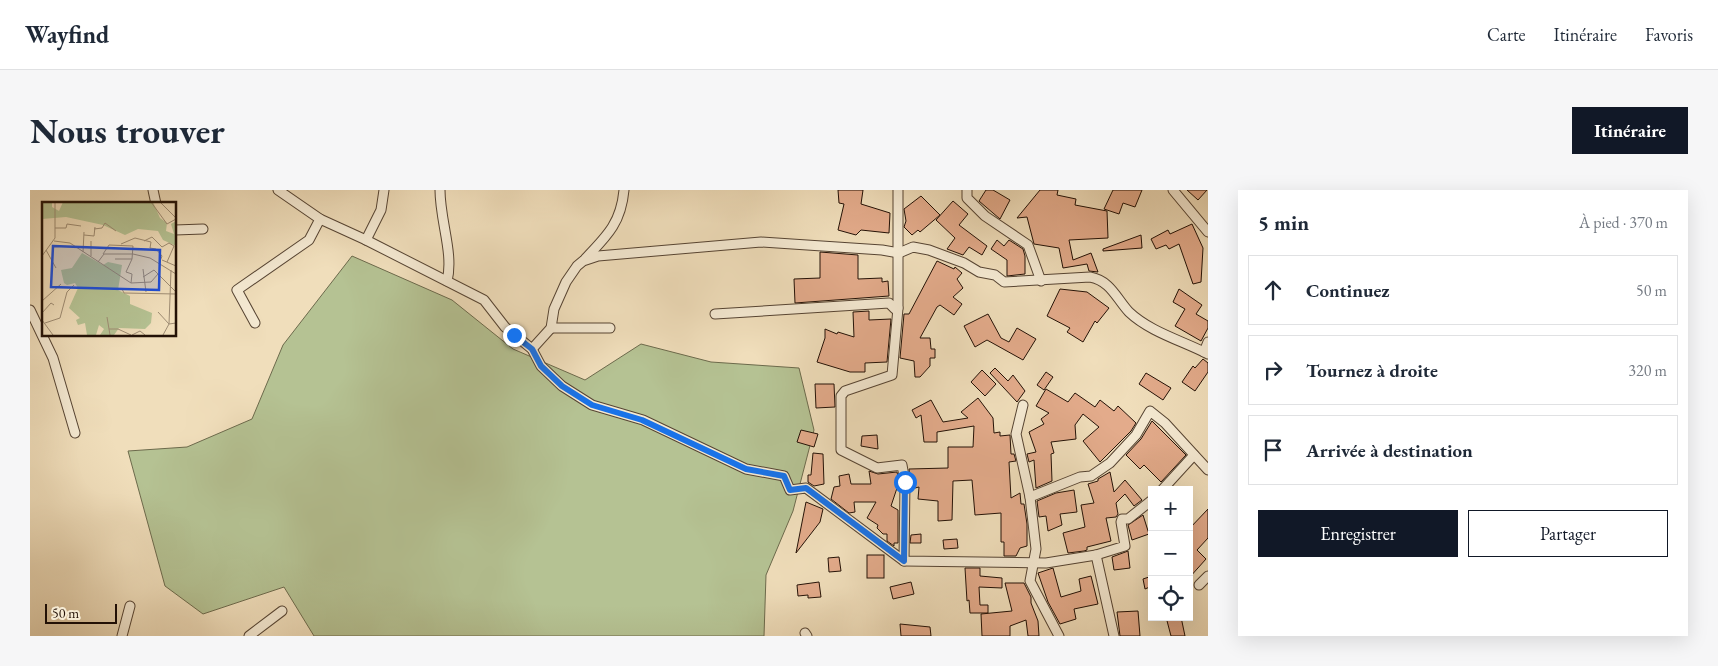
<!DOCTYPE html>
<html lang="fr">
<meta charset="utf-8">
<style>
:root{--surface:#fff;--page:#f6f6f7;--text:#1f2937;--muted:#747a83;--line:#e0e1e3;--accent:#111827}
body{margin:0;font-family:"EB Garamond",serif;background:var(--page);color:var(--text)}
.controls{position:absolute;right:15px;bottom:15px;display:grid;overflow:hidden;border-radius:0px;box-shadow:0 5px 20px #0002}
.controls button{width:45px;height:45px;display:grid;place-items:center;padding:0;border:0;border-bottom:1px solid var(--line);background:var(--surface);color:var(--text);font:25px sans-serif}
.scale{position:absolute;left:15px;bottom:12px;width:72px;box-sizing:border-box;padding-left:5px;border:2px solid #231106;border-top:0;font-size:14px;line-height:18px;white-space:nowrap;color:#231106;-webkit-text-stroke:4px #f5ead3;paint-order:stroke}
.stop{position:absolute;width:15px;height:15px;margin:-11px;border:4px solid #1a73e8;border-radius:50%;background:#fff}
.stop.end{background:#1a73e8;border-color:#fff;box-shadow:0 1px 5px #0008}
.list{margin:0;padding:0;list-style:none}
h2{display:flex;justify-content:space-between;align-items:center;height:65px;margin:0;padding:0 20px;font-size:21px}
h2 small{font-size:16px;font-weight:400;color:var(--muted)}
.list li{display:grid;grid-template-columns:32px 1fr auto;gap:15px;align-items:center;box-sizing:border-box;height:70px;margin:0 10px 10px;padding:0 10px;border:1px solid var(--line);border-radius:0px}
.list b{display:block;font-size:19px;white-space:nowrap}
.list em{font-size:16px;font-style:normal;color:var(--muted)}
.actions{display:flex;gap:10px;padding:15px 20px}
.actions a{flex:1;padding:11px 0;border:1px solid var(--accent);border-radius:0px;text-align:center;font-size:18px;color:var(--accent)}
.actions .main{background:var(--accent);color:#fff}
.icon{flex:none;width:28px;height:28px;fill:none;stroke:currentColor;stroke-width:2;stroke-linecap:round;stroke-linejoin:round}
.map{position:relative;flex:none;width:1178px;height:446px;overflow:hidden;border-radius:0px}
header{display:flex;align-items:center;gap:30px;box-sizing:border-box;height:70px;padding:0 25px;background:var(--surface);border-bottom:1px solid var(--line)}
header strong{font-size:24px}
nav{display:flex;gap:28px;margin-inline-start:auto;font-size:18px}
.intro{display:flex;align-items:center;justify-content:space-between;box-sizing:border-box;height:120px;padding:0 30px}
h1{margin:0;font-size:35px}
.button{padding:12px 22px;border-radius:0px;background:var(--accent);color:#fff;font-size:18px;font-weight:700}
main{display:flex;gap:30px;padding:0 30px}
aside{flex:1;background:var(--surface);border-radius:0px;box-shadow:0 5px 20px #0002}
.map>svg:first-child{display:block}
</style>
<header>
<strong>Wayfind</strong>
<nav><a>Carte</a><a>Itinéraire</a><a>Favoris</a></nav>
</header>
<div class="intro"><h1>Nous trouver</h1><a class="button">Itinéraire</a></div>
<main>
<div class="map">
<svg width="1178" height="446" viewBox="0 0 1178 446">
<rect width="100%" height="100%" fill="#f0debb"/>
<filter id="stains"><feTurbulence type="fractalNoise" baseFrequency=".004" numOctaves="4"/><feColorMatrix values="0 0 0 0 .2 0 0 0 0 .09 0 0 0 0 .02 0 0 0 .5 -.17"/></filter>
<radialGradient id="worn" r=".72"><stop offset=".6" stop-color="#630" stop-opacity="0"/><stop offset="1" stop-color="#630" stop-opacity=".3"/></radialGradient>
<path fill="#b5c293" stroke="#6c6a4c" d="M322,66L422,110L483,159L555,190L611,154L681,172L769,178L784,240L763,321L736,385L734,446H284L254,397L173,424L135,396L98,261L157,257L222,229L253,155Z"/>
<g fill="#e3ab8b" stroke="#231106">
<path d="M808,0H833L831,14L860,23L859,43L831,40L826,45L808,40L814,14L809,13Z"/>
<path d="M956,0H963L980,10L970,29L949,11Z"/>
<path d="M1010,0H1028L1027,5L1046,9L1045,15L1077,21L1078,48L1039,50L1043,70L1061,63L1068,82L1059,81L1057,74L1033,78L1029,58L1004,54L997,27L987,28Z"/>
<path d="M1083,0H1112L1105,17L1093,13L1089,24L1074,19Z"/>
<path d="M1157,0H1177L1168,10Z"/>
<path d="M891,6L910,25L890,42L888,40L882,45L874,37L876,31L874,19Z"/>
<path d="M923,11L938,24L929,35L957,56L952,65L939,57L933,65L917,59L925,48L906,30Z"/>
<path d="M1162,34L1173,58L1171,92L1163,94L1149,54L1139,59L1136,55L1126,59L1121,49L1138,40L1140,44Z"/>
<path d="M1111,45L1112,58L1073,61V59Z"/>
<path d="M967,50L974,56L979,50L993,59L995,66V84L977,86V70L961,59Z"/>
<path d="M790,62L828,65V89L852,88V92L858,91L859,106L765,113L764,89L790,88Z"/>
<path d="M907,71L924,79L925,77L932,83L927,89L933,98L923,107L932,114L924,125L910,115L907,117L890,148H900L901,159H905V168H900V176L890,187H885L884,171L870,168L874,124H879Z"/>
<path d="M1030,99L1057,102L1079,118L1067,133L1065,131L1053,152L1037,142L1040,138L1017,126Z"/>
<path d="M1149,99L1172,115L1166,124L1178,131V138L1171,151L1145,136L1155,119L1143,112Z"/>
<path d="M839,121V130L861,129L857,172L835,173V182H820L787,172L795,148V139L807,144L808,142L824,147L823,122Z"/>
<path d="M958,124L971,148L979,152L987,138L1006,149L993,170L957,150L945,157L934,136Z"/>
<path d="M1173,169L1178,173V182L1165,201L1152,192L1163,176L1165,178Z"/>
<path d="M965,178L978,191L983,185L995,201L987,212L960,183Z"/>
<path d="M952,180L966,194L955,206L941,192Z"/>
<path d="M1016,182L1023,187L1014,200L1007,195Z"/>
<path d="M1116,183L1141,198L1133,210L1109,194Z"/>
<path d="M785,194H804L805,217L786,218Z"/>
<path d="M1016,199L1038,212L1045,203L1065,217L1070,210L1084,221L1088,216L1106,233L1101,241L1070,272L1053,251L1069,237L1053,224L1045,235L1046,249L1021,252L1024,263L1021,264L1022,291L1006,298L1004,270L999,272L997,264L1006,262L999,242L1014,234L1011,229L1019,223L1006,216Z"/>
<path d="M948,208L963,228L964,243L970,242V246L980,245L981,264H984L986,271L979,272L981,308L990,303L991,314H994L997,334V356L990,358L986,366H974V352H971V323L945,325L942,290L923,291L922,330L908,331V311L888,309L889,297L881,299L879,279L918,278V257H943L944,236L907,242V252H894L891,225L886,228L882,220L901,210L913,232L938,228L931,222Z"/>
<path d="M1122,231L1156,265L1131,292L1114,275L1110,279L1096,265L1111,249Z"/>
<path d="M771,240L788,244L784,257L767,252Z"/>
<path d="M847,245L848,259L831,256L832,246Z"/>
<path d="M783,263L793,264L794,294L784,296L778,292V285H781Z"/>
<path d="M839,281L848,284L867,282L869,292L861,316L868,320V353H864V356L857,351V344H853L847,338L848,335L837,328L846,312H824L825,322L819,323L801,309L804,297L810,296L809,286L819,284L821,294H841Z"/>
<path d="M1080,282L1084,302L1095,290L1112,310L1104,316L1095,304L1086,313L1088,324L1086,327L1076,328L1081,351L1057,357V360L1054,361L1038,363L1033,343L1055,337L1051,315L1064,313L1058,294L1068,291V289Z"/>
<path d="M1044,300L1047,322L1030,324L1032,335L1018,341L1016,326L1009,327L1007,311L1026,303Z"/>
<path d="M776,312L793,319L790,332L766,363Z"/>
<path d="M1178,319V348L1167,360L1176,369L1159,388V339Z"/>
<path d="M1113,325L1119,344L1102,350L1098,335Z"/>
<path d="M891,344V353H880L881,345Z"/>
<path d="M927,349L928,358L914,359L913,350Z"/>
<path d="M1098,361L1100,378L1084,380L1082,367Z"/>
<rect x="837" y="365" width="17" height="23"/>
<path d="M809,367L811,381L799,382L798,368Z"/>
<path d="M935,378H950V386L972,388V398L949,397L950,415H958V423H940L939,410L937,411Z"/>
<path d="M1023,378L1031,407L1051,401L1049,389L1061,386L1068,414L1044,419L1046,429L1030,434L1018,412L1008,383Z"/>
<path d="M1122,386V396L1115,399L1113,389Z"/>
<path d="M789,392L791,407L778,408V405L768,406L767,395Z"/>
<path d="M881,392L884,404L863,409L860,397Z"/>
<path d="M975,393H994L1001,407V413L1008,431L1009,446H998L996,430L980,436V446H952L951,424L982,421Z"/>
<path d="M1108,421L1110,446H1090L1087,422Z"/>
<path d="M1136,427H1151L1155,446H1141Z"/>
<path d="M870,434L900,437L901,446H871Z"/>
</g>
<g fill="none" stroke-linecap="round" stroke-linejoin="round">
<g stroke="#564433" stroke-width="11">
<g id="minor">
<path d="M123,0L126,14"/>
<path d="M248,0L290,29L336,50L454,110L475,137L502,159L511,176L532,196L562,215L613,230L716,279L754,286L760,300L776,298L874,371L1016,373L1066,365L1095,356L1091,332L1092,329H1098L1122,310"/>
<path d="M410,0C410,31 424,64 417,91"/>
<path d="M937,0V8L955,26L998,55L1011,91"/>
<path d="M1143,0L1178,42"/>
<path d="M145,40L173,39"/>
<path d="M336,50L351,20L354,0"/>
<path d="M555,69C577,46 591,33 594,0"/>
<path d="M868,118L862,185L815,201L811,206V260L847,278L872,275L875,292L874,371"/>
<path d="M0,120L23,168L45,243"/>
<path d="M685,124L859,113L865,119L868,118V0"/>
<path d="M225,133L207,100L279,50L290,29"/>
<path d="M521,138H580"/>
<path d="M502,159L521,138L524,119L536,92L547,76L553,71L568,66L731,52L852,60L869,63L883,57L899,60L934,73L949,82L965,85L974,92L1060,87C1081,91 1086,108 1099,122C1120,142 1153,151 1178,164"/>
<path d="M1174,162L1178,152"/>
<path d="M993,215L986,244L1000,307L1006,359L1000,391L1029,446"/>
<path d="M1132,300L1164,265"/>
<path d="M1000,307L1050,287L1061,286L1080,273L1106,245L1120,221L1135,233L1178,280"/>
<path d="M1066,365L1084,446"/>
<path d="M1169,395L1178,386"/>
<path d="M775,443L777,446"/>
<path d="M92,446L100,416"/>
<path d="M219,446L252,421"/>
</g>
</g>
<use href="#minor" stroke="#f5ead3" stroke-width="9"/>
</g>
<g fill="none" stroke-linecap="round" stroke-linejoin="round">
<path stroke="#1a73e8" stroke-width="6" d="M484,145L502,159L511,176L532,196L562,215L612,230L716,279L754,286L760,300L776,298L874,371L875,292"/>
</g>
<g transform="translate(12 12)">
<rect width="134" height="134" fill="#f0debb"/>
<path d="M0,0H10V5L17,9L21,0H111L118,16L125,21L124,29L132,32L129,22L134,19V44L121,38L116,29L96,27L83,33L61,23L24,15L0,17ZM40,51L61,63L66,60L80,63L76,88L88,94V102L110,111L109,121L103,127L77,126L72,133H58L62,127L57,123L54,133H45L43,121L36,123L34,118L38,116L27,106L36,86L33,81L25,83L22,81L19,68L30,66Z" fill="#b5c293"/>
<path fill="none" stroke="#9e8c73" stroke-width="1" d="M109,0L125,22L134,17M118,0L134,16M13,26H24L25,22L39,24M52,27L60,26L63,21L74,29M42,33L52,34L53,25M12,39L28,41L89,81L109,80L116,72M49,39V54M102,39L110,35L120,45L127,41L132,44L125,60M79,42L93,36L109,40L108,46L114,47L120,54L117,62M4,48L14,66M41,50L42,30M61,52L67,43L91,44L90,57H73M0,54L13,36V0M120,58L134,64M56,60L62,52H91L108,56L134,72M101,67L104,90M101,75L112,68L134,90M89,81L90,72L84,70L90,57M80,87L82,91L134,92M0,99L19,82M116,110L127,122M0,111L9,101L12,103M65,115L68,133M0,118L11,133M3,121L18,116L25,90L32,83M127,122L129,68M67,127H76L89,133M90,133L98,129L103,133M121,133L127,122L134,121"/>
<path fill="#1d4ed8" fill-opacity="0.15" stroke="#1d4ed8" stroke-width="2.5" d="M11,44L118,48L117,88L9,85Z"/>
<rect width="134" height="134" fill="none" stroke="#231106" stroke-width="2.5"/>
</g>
<rect width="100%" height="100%" filter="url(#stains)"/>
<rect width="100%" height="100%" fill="url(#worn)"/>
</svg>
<div class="controls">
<button>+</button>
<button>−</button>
<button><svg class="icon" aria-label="locate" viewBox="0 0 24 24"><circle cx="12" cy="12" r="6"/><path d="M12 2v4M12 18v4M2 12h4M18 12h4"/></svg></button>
</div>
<div class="scale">50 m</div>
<div class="stop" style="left:875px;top:292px"></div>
<div class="stop end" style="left:484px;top:145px"></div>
</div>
<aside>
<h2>5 min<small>À pied · 370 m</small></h2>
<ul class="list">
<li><svg class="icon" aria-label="ahead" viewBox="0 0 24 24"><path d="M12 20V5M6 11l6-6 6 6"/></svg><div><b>Continuez</b></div><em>50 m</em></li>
<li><svg class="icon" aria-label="right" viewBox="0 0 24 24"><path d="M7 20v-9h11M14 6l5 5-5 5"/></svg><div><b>Tournez à droite</b></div><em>320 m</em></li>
<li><svg class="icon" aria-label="arrive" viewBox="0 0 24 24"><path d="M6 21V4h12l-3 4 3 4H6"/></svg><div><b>Arrivée à destination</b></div></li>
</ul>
<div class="actions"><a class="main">Enregistrer</a><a>Partager</a></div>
</aside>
</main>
